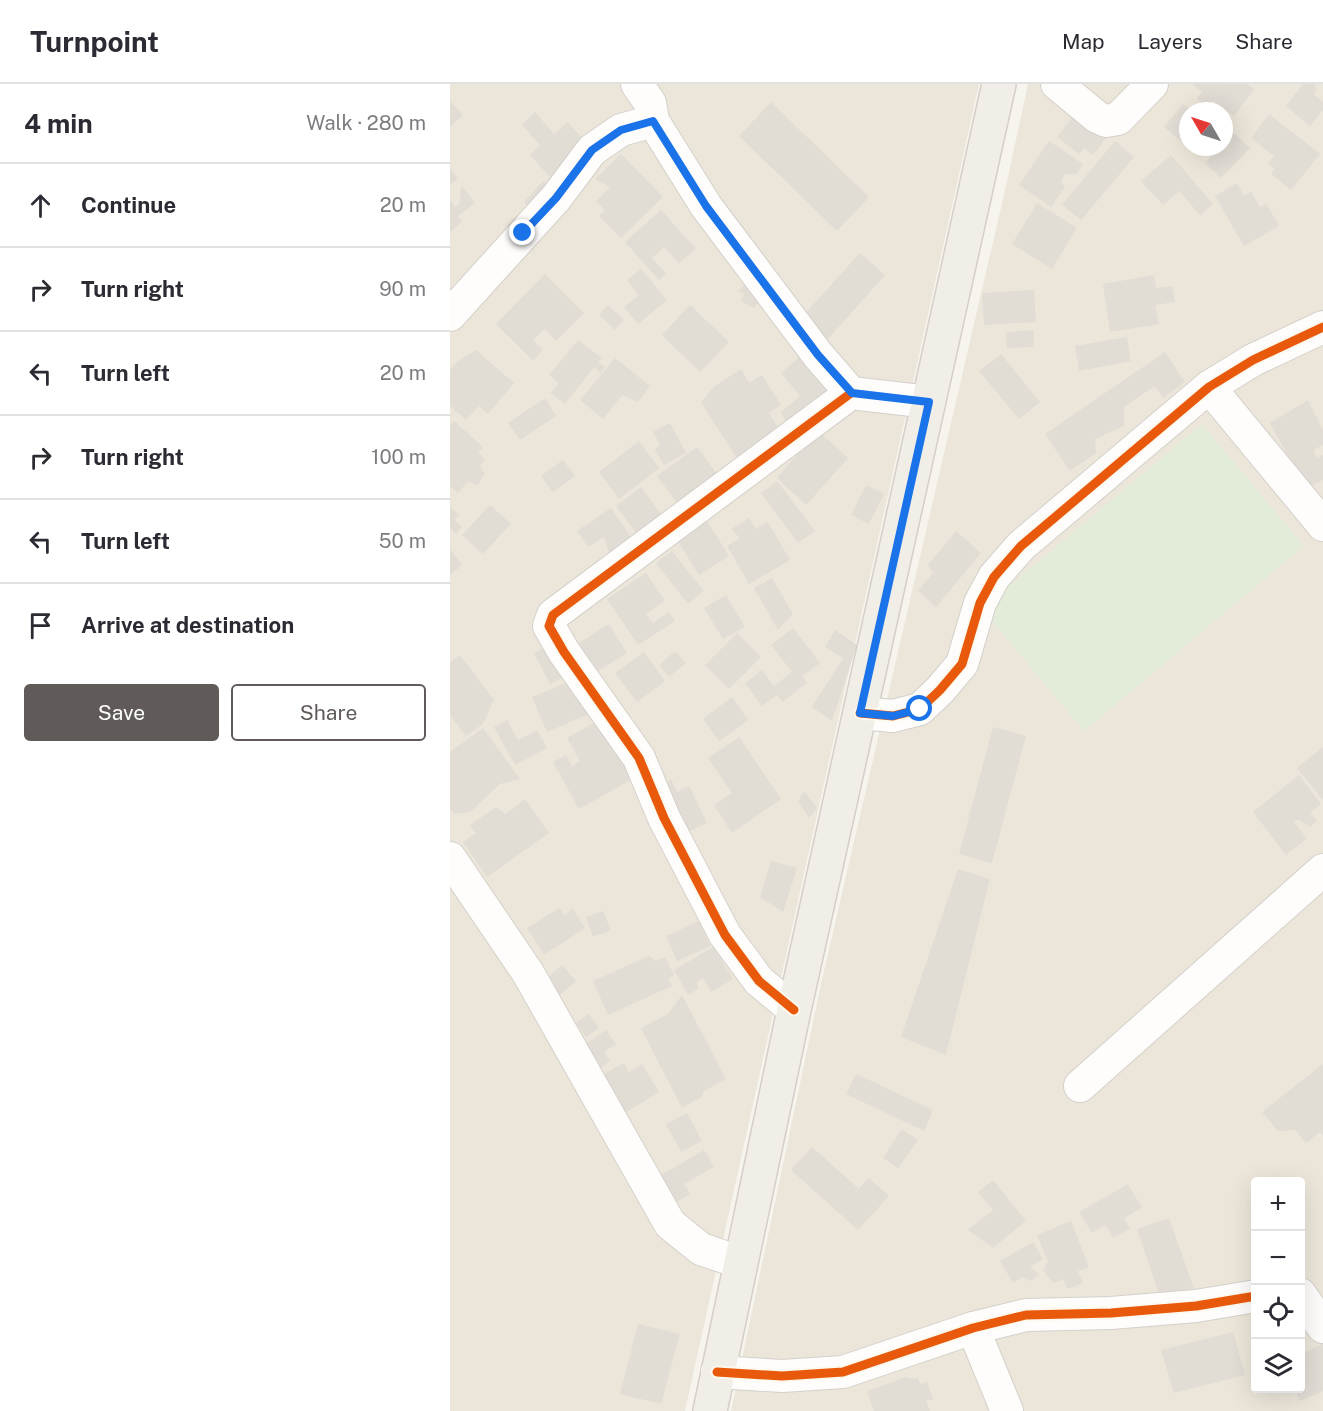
<!DOCTYPE html>
<meta charset="utf-8">
<style>
:root{--surface:#fff;--page:#f7f7f7;--text:#2b2b33;--muted:#7c7c81;--line:#e1e1e2;--accent:#605a59}
body{margin:0;font-family:"Public Sans",sans-serif;background:var(--page);color:var(--text)}
.controls{position:absolute;right:18px;bottom:18px;display:grid;overflow:hidden;border-radius:6px;box-shadow:0 6px 24px #0002}
.controls button{width:54px;height:54px;display:grid;place-items:center;padding:0;border:0;border-bottom:2px solid var(--line);background:var(--surface);color:var(--text);font:30px sans-serif}
.compass{position:absolute;left:729px;top:18px;width:54px;height:54px;border-radius:50%;background:var(--surface);box-shadow:0 6px 24px #0002;rotate:309deg}
.stop{position:absolute;width:18px;height:18px;margin:-14px;border:4px solid #1a73e8;border-radius:50%;background:#fff}
.stop.end{background:#1a73e8;border-color:#fff;box-shadow:0 2px 6px #0008}
.list{margin:0;padding:0;list-style:none}
h2{display:flex;justify-content:space-between;align-items:center;height:78px;margin:0;padding:0 24px;font-size:26px}
h2 small{font-size:20px;font-weight:400;color:var(--muted)}
.list li{display:grid;grid-template-columns:39px 1fr auto;gap:18px;align-items:center;box-sizing:border-box;height:84px;padding:0 24px;border-top:2px solid var(--line)}
.list b{display:block;font-size:22px;white-space:nowrap}
.list em{font-size:20px;font-style:normal;color:var(--muted)}
.actions{display:flex;gap:12px;padding:18px 24px}
.actions a{flex:1;padding:14px 0;border:2px solid var(--accent);border-radius:6px;text-align:center;font-size:21px;color:var(--accent)}
.actions .main{background:var(--accent);color:#fff}
.icon{flex:none;width:33px;height:33px;fill:none;stroke:currentColor;stroke-width:2;stroke-linecap:round;stroke-linejoin:round}
.map{position:relative;flex:none;width:873px;height:1327px;overflow:hidden}
header{display:flex;align-items:center;gap:36px;box-sizing:border-box;height:84px;padding:0 30px;background:var(--surface);border-bottom:2px solid var(--line)}
header strong{font-size:28px}
nav{display:flex;gap:33px;margin-inline-start:auto;font-size:21px}
main{display:flex}
aside{flex:1;background:var(--surface)}
.map>svg:first-child{display:block}
</style>
<header>
<strong>Turnpoint</strong>
<nav><a>Map</a><a>Layers</a><a>Share</a></nav>
</header>
<main>
<aside>
<h2>4 min<small>Walk · 280 m</small></h2>
<ul class="list">
<li><svg class="icon" aria-label="ahead" viewBox="0 0 24 24"><path d="M12 20V5M6 11l6-6 6 6"/></svg><div><b>Continue</b></div><em>20 m</em></li>
<li><svg class="icon" aria-label="right" viewBox="0 0 24 24"><path d="M7 20v-9h11M14 6l5 5-5 5"/></svg><div><b>Turn right</b></div><em>90 m</em></li>
<li><svg class="icon" aria-label="left" viewBox="0 0 24 24"><path d="M17 20v-9H6M10 6l-5 5 5 5"/></svg><div><b>Turn left</b></div><em>20 m</em></li>
<li><svg class="icon" aria-label="right" viewBox="0 0 24 24"><path d="M7 20v-9h11M14 6l5 5-5 5"/></svg><div><b>Turn right</b></div><em>100 m</em></li>
<li><svg class="icon" aria-label="left" viewBox="0 0 24 24"><path d="M17 20v-9H6M10 6l-5 5 5 5"/></svg><div><b>Turn left</b></div><em>50 m</em></li>
<li><svg class="icon" aria-label="arrive" viewBox="0 0 24 24"><path d="M6 21V4h12l-3 4 3 4H6"/></svg><div><b>Arrive at destination</b></div></li>
</ul>
<div class="actions"><a class="main">Save</a><a>Share</a></div>
</aside>
<div class="map">
<svg width="873" height="1327" viewBox="0 0 873 1327">
<rect width="100%" height="100%" fill="#f6f4ed"/>
<g fill="#ece6da" fill-rule="evenodd">
<path d="M0,0H529L235,1327H0Z"/>
<path d="M578,0H873V1327H281L371,900L556,102ZM738,27H774V63H738ZM806,1098H850V1304H806Z"/>
</g>
<path fill="#e2ecd9" d="M752,340L854,462L634,647L532,525Z"/>
<g fill="#e1dcd4">
<path d="M744,0H797L804,5L784,32L764,17L756,22L747,15L752,8L743,1Z"/>
<path d="M853,0H864L867,5L863,10L873,18V26L860,42L836,22Z"/>
<path d="M0,17L13,31L0,43Z"/>
<path d="M321,18L419,113L387,147L289,52Z"/>
<path d="M733,20L742,27H738L737,62L714,43Z"/>
<path d="M85,28L104,50L118,38L137,60L100,93L80,71L90,61L72,41Z"/>
<path d="M626,29L657,53L643,71L634,64L629,70L607,53Z"/>
<path d="M819,30L870,70L841,106L821,90L825,85L818,79L824,72L801,54Z"/>
<path d="M784,49L800,64L771,94L755,79L771,63H774V60Z"/>
<path d="M599,57L633,80L626,90H615L611,98L615,103L601,123L569,101Z"/>
<path d="M665,57L684,73L631,136L612,121Z"/>
<path d="M171,70L213,113L171,154L149,132L155,126L146,117L160,103L145,95Z"/>
<path d="M721,71L763,120L750,131L729,107L713,121L691,97Z"/>
<path d="M0,85L8,95L0,101Z"/>
<path d="M93,97L104,107L85,128L74,118Z"/>
<path d="M787,99L794,112L801,108L810,123L816,119L829,142L794,162L765,112Z"/>
<path d="M11,101L25,119L8,132L12,138L0,148V116L5,123L10,119Z"/>
<path d="M587,119L627,144L602,185L562,160Z"/>
<path d="M211,126L246,165L229,179L214,163L202,174L216,189L209,196L175,158Z"/>
<path d="M410,169L435,191L377,256L352,233Z"/>
<path d="M191,185L217,216L188,240L174,223L189,211L177,196Z"/>
<path d="M95,190L134,229L106,257L95,245L83,256L93,266L83,277L46,240Z"/>
<path d="M704,191L706,204L722,202L725,218L705,221L709,240L660,248L653,200Z"/>
<path d="M300,195L316,212L303,224L291,217L294,210L288,207Z"/>
<path d="M584,206L586,238L534,241L532,209Z"/>
<path d="M158,221L174,236L165,246L149,231Z"/>
<path d="M240,221L279,258L250,288L212,251Z"/>
<path d="M584,246V263L557,264L556,248Z"/>
<path d="M677,253L681,277L629,287L625,262Z"/>
<path d="M128,256L152,274L148,278L155,283L151,289L144,283L115,320L101,309L109,299L99,291Z"/>
<path d="M26,266L64,299L38,330L29,322L16,336L0,322V286L7,278Z"/>
<path d="M715,268L735,298L713,314L705,302L674,323V342L645,355L646,369L620,387L595,350Z"/>
<path d="M551,270L590,318L569,335L529,287Z"/>
<path d="M351,272L380,306L338,343L331,328L350,312L331,289Z"/>
<path d="M165,274L200,302L188,318L172,311L153,335L130,316Z"/>
<path d="M291,285L299,299L312,291L331,321L319,329L332,350L289,378L251,318L265,302Z"/>
<path d="M95,314L106,332L70,356L58,339Z"/>
<path d="M858,316L873,346V361L863,366L867,374L873,371V396L855,404L820,339Z"/>
<path d="M4,337L33,363L28,369L35,375L30,382L35,390L27,401L18,397L8,409L0,402V341Z"/>
<path d="M220,339L236,369L214,381L205,366L210,360L203,348Z"/>
<path d="M368,347L398,374L356,421L327,394Z"/>
<path d="M189,357L209,384L169,415L149,388Z"/>
<path d="M247,363L267,390L227,419L207,392Z"/>
<path d="M113,376L125,392L103,408L91,392Z"/>
<path d="M327,397L365,447L348,459L311,409Z"/>
<path d="M416,401L434,410L419,440L401,431Z"/>
<path d="M191,403L212,432L187,450L166,422Z"/>
<path d="M40,421L61,440L33,470L12,451Z"/>
<path d="M0,423L9,431L4,436L12,443L6,450L0,444Z"/>
<path d="M161,424L182,455L159,469L154,453L138,463L127,447Z"/>
<path d="M299,434L306,445L318,438L340,476L299,500L277,462L290,454L281,445Z"/>
<path d="M256,435L279,472L249,491L226,454Z"/>
<path d="M506,447L531,469L486,523L468,507L483,489L478,481Z"/>
<path d="M0,465L12,481L0,491Z"/>
<path d="M222,467L254,507L238,520L206,479Z"/>
<path d="M196,489L215,517L196,530L203,539L219,528L225,537L188,561L157,515Z"/>
<path d="M322,494L343,530L328,546L304,504Z"/>
<path d="M276,511L295,543L273,555L254,524Z"/>
<path d="M159,540L177,569L140,592L121,564Z"/>
<path d="M343,544L370,579L352,592L357,599L332,618L327,611L312,622L295,599L312,586L324,602L342,588L321,561Z"/>
<path d="M385,546L407,561L382,637L362,623L393,574L375,563Z"/>
<path d="M287,549L311,573L279,605L255,581Z"/>
<path d="M103,559L119,591L100,600L84,569Z"/>
<path d="M225,567L236,579L219,593L209,581Z"/>
<path d="M194,568L215,597L187,618L165,589Z"/>
<path d="M10,571L44,616L33,640L16,652L0,631V579Z"/>
<path d="M126,595L141,629L97,648L82,613Z"/>
<path d="M282,613L298,636L269,657L253,635Z"/>
<path d="M151,635L184,694L129,725L103,678L116,671L122,682L130,677L117,654Z"/>
<path d="M57,636L68,656L87,646L97,664L65,681L44,643Z"/>
<path d="M543,643L576,652L542,779L509,770Z"/>
<path d="M33,644L70,695L50,700L20,728L4,730L0,724V668Z"/>
<path d="M289,653L331,715L282,749L264,721L282,709L258,674Z"/>
<path d="M873,663V716L847,684Z"/>
<path d="M849,691L871,720L860,729L867,737L860,743L850,736L843,737L857,754L836,771L803,728Z"/>
<path d="M221,695L227,708L239,702L257,739L231,751L210,707Z"/>
<path d="M354,707L367,724L359,734L348,717Z"/>
<path d="M75,715L99,749L37,793L13,758L26,749L20,741L46,723L55,730Z"/>
<path d="M321,777L347,784L333,828L310,813Z"/>
<path d="M508,785L540,795L496,971L451,953Z"/>
<path d="M109,824L115,832L122,824L135,844L94,871L77,844Z"/>
<path d="M153,827L161,846L143,853L136,833Z"/>
<path d="M249,837L260,862L227,877L216,852Z"/>
<path d="M263,863L283,895L261,908L253,894L247,898L248,905L238,911L224,886Z"/>
<path d="M199,872L206,877L215,873L224,891L218,894L222,902L158,931L143,897Z"/>
<path d="M112,881L126,897L110,911L96,895Z"/>
<path d="M232,911L276,995L252,1008L253,1012L232,1024L191,944L218,930Z"/>
<path d="M139,930L149,944L136,953L126,939Z"/>
<path d="M156,946L166,960L154,968L160,977L150,984L134,961Z"/>
<path d="M174,979L179,988L192,980L209,1008L175,1029L152,991Z"/>
<path d="M873,980V1052L870,1048L856,1059L845,1046L828,1047L812,1028Z"/>
<path d="M406,990L483,1026L474,1047L396,1010Z"/>
<path d="M237,1029L252,1057L231,1068L216,1040Z"/>
<path d="M452,1045L468,1056L448,1084L433,1074Z"/>
<path d="M362,1063L409,1105L419,1094L439,1112L408,1146L341,1086Z"/>
<path d="M254,1066L264,1083L234,1100L240,1110L223,1120L208,1093Z"/>
<path d="M543,1096L576,1137L543,1164L518,1146L543,1126L528,1108Z"/>
<path d="M678,1100L692,1124L674,1134L680,1145L663,1154L656,1141L642,1149L629,1128Z"/>
<path d="M719,1134L744,1205L711,1216L687,1145Z"/>
<path d="M621,1137L639,1183L628,1187L633,1199L618,1205L613,1195L603,1199L593,1186L598,1178L587,1151Z"/>
<path d="M583,1158L593,1175L580,1183L589,1190L581,1197L573,1193L563,1199L550,1177Z"/>
<path d="M188,1240L230,1250L211,1320L170,1310Z"/>
<path d="M783,1248L795,1291L724,1309L711,1266Z"/>
<path d="M873,1260V1307L850,1317L844,1304H850V1270Z"/>
<path d="M456,1293L460,1295L468,1294L470,1300L477,1298L483,1315L476,1317L480,1327H424L417,1307Z"/>
</g>
<g fill="none" stroke-linecap="round" stroke-linejoin="round">
<g stroke="#d4d0ca" stroke-width="34">
<g id="minor">
<path d="M187,0L200,19L203,37L256,122L368,271L401,309L479,318"/>
<path d="M607,0L647,33L656,37L668,35L702,0"/>
<path d="M0,231L106,114L142,66L171,46L203,37"/>
<path d="M759,303L873,441"/>
<path d="M410,629L443,632L470,625L490,606L512,580L530,519L544,493L571,462L759,303L803,276L873,243"/>
<path d="M0,774L78,889L220,1140L251,1165L289,1178"/>
<path d="M344,926L309,897L275,851L214,734L189,674L114,568L99,542L103,531L401,309"/>
<path d="M630,1002L873,786"/>
<path d="M850,1210L873,1243"/>
<path d="M523,1244L557,1327"/>
<path d="M267,1288L332,1292L393,1288L523,1244L576,1231L661,1229L746,1222L806,1212"/>
</g>
</g>
<g stroke="#d4cfc8" stroke-width="36">
<path id="major" d="M260,1327L344,926L549,0"/>
</g>
<use href="#minor" stroke="#fefdfc" stroke-width="32"/>
<use href="#major" stroke="#f1eee7" stroke-width="33"/>
<g stroke="#fdf9ef" stroke-width="13">
<g id="cycleway">
<path d="M410,629L443,632L470,625L490,606L512,580L530,519L544,493L571,462L759,303L803,276L873,243"/>
<path d="M344,926L309,897L275,851L214,734L189,674L114,568L99,542L103,531L401,309"/>
<path d="M267,1288L332,1292L393,1288L523,1244L576,1231L661,1229L746,1222L806,1212"/>
</g>
</g>
<use href="#cycleway" stroke="#e8590c" stroke-width="9"/>
</g>
<g fill="none" stroke-linecap="round" stroke-linejoin="round">
<path stroke="#1a73e8" stroke-width="8" d="M73,149L106,114L142,66L171,46L203,37L256,122L368,271L402,309L479,318L410,629L443,632L470,625"/>
</g>
</svg>
<div class="controls">
<button>+</button>
<button>−</button>
<button><svg class="icon" aria-label="locate" viewBox="0 0 24 24"><circle cx="12" cy="12" r="6"/><path d="M12 2v4M12 18v4M2 12h4M18 12h4"/></svg></button>
<button><svg class="icon" aria-label="layers" viewBox="0 0 24 24"><path d="M12 4l9 5-9 5-9-5zM3 14l9 5 9-5"/></svg></button>
</div>
<svg class="compass" viewBox="-18 -18 36 36"><path d="M0-13l5 13h-10z" fill="#e53935"/><path d="M0 13l5-13h-10z" fill="#7c7c81"/></svg>
<div class="stop" style="left:470px;top:625px"></div>
<div class="stop end" style="left:73px;top:149px"></div>
</div>
</main>
